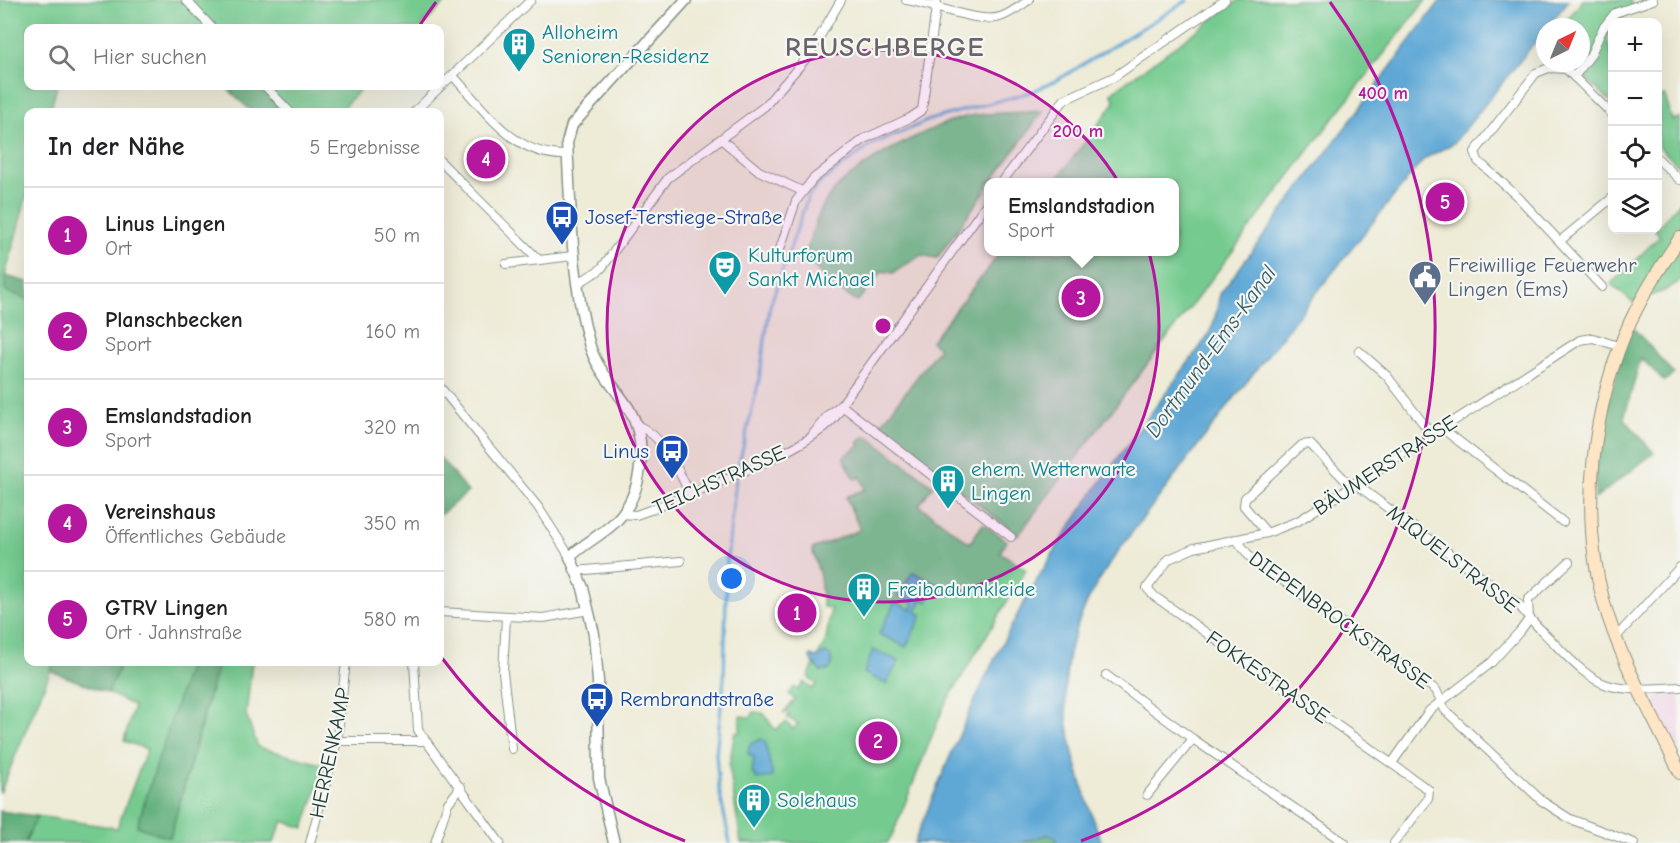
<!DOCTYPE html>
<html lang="de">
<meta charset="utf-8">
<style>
:root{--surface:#fff;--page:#f2f2f2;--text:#202124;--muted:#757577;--line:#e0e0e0;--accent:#b5179e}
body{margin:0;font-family:"Comic Neue",sans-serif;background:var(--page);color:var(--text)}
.controls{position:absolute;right:18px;top:18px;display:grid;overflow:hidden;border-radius:12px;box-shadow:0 6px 24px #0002}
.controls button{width:54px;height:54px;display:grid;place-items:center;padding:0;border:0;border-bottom:2px solid var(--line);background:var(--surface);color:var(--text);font:30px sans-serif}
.compass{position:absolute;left:1536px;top:18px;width:54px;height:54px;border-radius:50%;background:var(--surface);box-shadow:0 6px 24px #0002;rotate:43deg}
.you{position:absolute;left:732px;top:579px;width:21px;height:21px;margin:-15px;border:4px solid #fff;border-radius:50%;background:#1a73e8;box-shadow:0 0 0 9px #1a73e833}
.badge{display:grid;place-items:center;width:39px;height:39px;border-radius:50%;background:var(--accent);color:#fff;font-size:20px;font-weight:700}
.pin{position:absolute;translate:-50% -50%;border:3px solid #fff;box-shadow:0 2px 6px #0006}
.popup{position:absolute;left:984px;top:178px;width:195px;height:78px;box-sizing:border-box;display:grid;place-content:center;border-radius:12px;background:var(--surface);filter:drop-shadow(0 2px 4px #0005);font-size:20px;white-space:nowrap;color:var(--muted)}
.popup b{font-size:22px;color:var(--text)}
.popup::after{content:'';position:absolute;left:50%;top:100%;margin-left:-12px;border:12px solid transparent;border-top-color:var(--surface)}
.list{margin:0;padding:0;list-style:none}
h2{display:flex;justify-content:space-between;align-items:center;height:78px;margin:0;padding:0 24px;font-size:26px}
h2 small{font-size:20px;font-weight:400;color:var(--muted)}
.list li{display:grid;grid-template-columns:39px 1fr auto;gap:18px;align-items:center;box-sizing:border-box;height:96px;padding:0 24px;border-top:2px solid var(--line)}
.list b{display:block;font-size:22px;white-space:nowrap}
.list p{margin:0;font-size:20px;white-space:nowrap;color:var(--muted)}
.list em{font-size:20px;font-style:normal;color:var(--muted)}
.icon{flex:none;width:33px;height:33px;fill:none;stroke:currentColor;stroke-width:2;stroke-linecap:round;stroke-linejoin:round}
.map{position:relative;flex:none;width:1680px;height:843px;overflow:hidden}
.search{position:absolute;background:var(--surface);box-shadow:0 6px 24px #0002;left:24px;top:24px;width:420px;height:66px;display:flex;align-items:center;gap:15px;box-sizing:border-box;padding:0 21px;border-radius:12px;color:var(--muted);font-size:22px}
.panel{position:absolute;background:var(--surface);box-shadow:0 6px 24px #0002;left:24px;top:108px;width:420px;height:558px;border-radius:12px}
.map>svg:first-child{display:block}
</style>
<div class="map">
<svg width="1680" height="843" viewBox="0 0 1680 843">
<rect width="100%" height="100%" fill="#f6f6f2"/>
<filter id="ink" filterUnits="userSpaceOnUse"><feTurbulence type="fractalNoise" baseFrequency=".0167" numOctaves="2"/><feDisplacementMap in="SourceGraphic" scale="12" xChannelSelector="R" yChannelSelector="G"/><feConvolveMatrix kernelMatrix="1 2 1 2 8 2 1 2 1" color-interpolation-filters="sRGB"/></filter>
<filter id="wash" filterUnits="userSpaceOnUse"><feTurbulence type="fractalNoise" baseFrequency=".008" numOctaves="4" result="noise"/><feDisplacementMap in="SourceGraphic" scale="24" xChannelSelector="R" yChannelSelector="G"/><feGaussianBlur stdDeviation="1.35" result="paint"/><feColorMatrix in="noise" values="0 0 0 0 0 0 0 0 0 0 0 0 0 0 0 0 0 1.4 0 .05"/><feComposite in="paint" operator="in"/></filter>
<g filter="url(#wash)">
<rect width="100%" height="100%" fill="#eeebd7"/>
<path fill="#f0d0e4" d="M1680,688V753L1654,705L1659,695Z"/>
<g fill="#75cb8f" stroke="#4a8462" stroke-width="1.5" fill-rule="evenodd">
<path d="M0,0H448L420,28H28V86H57L50,112H28V191L5,276V291L28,299V662H54L0,793Z"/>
<path d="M1239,0H1426L1325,129L1018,535L879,427L939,348L931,341L1001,252H1174V182H1055L1115,102L1111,93Z"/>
<path d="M1583,0H1630L1632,6L1619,22H1612V31L1607,38L1612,58V103L1570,63H1581V27H1562Z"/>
<path d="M262,86H364L338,112H287Z"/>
<path d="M1665,96L1672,120L1680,118V167L1658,146V97Z"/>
<path d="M1043,111L991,182H988V187L937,258L921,255L893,273L882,271L857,302L829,283L805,256C811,239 815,219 824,204C842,170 932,124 969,116C992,112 1018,113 1043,111Z"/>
<path d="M1680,202V281L1664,291L1632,302L1611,284L1660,236L1655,230Z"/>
<path d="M866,435L933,486L919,505L970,543L983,524L1007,541L1000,552L1026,570L944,706L892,836L887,843H741L729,766L735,732H740V716L751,717L754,712L763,713L775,730L786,722L793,729L798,724L787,717L789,715L786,712L783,713L795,700L789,694L794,687L798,690L804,682L812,689L817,684L808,677L826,640L831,608L823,607L820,576L812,549L860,530L846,497L865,489L860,477L855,479L843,457L860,445L858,442ZM906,580L928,602L922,599L915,612L921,615L879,634L911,610L914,604Z"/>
<path d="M121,662H190L137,826L170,838L219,662H252L246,715L258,747L325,765L304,828L283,821L273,843H25L37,816L117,828L147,749L124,741L134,706L108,693Z"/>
</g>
<g fill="#60af7a" stroke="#407657" stroke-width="1.5">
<path d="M225,86H262L287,112H252Z"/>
<path d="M5,276L28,282V299L5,291Z"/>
<path d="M1630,324L1674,374L1664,381L1641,358L1624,418L1654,453L1595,499L1596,448Z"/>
<path d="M440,458L468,492L440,515Z"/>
<path d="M54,662H121L108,693L51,671Z"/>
<path d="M190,662H217L170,838L137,826Z"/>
<path d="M0,811L37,816L25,843H0Z"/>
<path d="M1049,834L1055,837L1058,843H1021Z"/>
</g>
<g fill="#5ea8d6" stroke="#3e7285" stroke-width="1.5">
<path d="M1441,0H1569L1454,143L1424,159C1338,265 1253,371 1172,480C1134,531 1087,583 1071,645C1054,711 1079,781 1102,843H1058L1055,837L1048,834L1021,843H914C951,752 989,660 1040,575C1089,491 1151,415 1208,336L1214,322L1220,294Z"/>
<path d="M913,572L937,584L928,602L922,599L916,612L922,615L906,647L879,634L895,602L912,610L914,604L898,596Z"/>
<path d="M873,650L899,661L886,684L864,673Z"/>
<path d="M826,653L831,657L832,665L829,670L820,671L810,658L811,655L816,657Z"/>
<path d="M870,734L885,738L888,743L885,749L873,751L868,739Z"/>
<path d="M761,739L765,742L773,777L756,779V776L752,774L754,757L748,754L750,744Z"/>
</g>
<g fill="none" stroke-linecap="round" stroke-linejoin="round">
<g stroke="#5ea8d6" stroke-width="3">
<path d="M737,472L759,380L770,306L808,197L821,182L871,145L932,119L1031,92L1059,79L1188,0"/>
<path d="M730,843L719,789L716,754L724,679L727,559L736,478"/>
</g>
</g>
</g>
<g filter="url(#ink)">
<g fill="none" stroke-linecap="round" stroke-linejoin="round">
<g stroke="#869486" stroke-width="10">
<g id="minor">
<path d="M186,0L212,28"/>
<path d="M906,0C929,3 980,24 1000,17C1010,14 1020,6 1029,0"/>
<path d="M453,76C487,112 514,157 568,155"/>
<path d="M1574,77L1590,56L1603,28L1615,13L1653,0"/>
<path d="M265,86L290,112"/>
<path d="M414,112L531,0"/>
<path d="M722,140L759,171L802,191"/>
<path d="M1658,159L1680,180"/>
<path d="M440,161L539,260"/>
<path d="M1002,182L1064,100L1114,77L1225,0"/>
<path d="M1560,241L1612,198"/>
<path d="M777,258L796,201L813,179L864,139L910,118L922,110L937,0"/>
<path d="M506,264L573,256"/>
<path d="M577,284L601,269L668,178L765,106L809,55L841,0"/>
<path d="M1602,287L1518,197L1478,161L1475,152L1536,73L1549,68L1566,69L1612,114"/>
<path d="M1359,351L1387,376L1432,435"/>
<path d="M440,387L538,507L570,557"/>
<path d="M841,405L1011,537"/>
<path d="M637,425C665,437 677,468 690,494"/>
<path d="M1443,429L1563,522"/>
<path d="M813,434L828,415L841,405L988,202"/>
<path d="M1354,483L1519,605C1529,619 1541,630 1553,642C1602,694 1611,691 1680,687"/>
<path d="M622,514L636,515L650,510C684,496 838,441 841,405"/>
<path d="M1267,533L1244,506L1245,498L1302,445L1310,444L1351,486"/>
<path d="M1236,539L1250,557L1436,690L1445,710L1542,801L1570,819L1634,843"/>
<path d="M576,571L681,561"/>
<path d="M440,612L543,618L589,610"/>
<path d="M506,617L503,672L512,749"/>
<path d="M1617,636L1680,567"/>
<path d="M414,662L418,730L500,843"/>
<path d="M1106,675L1193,739L1345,843"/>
<path d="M337,741H424"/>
<path d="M1392,763L1429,711L1491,663L1521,630L1529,619L1528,600L1569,562"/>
<path d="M1147,795L1193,739"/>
<path d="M310,843L337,741L346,662"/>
<path d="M435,843L448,803L461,787"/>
<path d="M1394,843L1428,799L1429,790L1154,596L1147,588L1169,559L1194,548L1267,533L1298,521L1580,340L1593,338L1621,347"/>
</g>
</g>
<g stroke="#869486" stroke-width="13">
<path id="tertiary" d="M614,843L599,778L598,681L594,634L583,588L570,557C583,544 600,536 614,523C643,496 649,443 629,409C615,387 596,369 589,343C571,277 571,210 567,143L572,125L686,0"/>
</g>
<g stroke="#869486" stroke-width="14">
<path id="secondary" d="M1680,238C1662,264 1645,291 1631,320C1592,405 1579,513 1604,603C1621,663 1654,717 1680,773"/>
</g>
<use href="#minor" stroke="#fff" stroke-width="8"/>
<use href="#tertiary" stroke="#fff" stroke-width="10"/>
<use href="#secondary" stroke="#fee5c5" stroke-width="12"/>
</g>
</g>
<circle cx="883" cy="326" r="276" fill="#b5179e" fill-opacity=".12"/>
<g fill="none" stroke="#b5179e" stroke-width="3">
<circle cx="883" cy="326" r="276"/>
<path d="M685 841A552 552 0 0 1 442 658M420 25A552 552 0 0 1 436 2M1330 2A552 552 0 0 1 1081 841"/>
</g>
<defs>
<g id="building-pin" transform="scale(1.725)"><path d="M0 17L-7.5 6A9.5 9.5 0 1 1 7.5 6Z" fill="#0f9aa8" stroke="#f6f6f2"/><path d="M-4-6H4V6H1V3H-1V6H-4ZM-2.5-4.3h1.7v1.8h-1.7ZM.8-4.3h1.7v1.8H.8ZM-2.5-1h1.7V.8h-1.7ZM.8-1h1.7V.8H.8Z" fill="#fff"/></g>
<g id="bus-pin" transform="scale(1.725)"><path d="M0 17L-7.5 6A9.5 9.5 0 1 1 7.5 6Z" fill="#1a4fb4" stroke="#f6f6f2"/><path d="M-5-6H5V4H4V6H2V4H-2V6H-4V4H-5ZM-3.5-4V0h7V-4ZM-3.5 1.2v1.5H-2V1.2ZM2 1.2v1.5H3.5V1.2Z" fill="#fff"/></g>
<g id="theatre-pin" transform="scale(1.725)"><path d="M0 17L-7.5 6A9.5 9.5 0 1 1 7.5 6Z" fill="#0f9aa8" stroke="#f6f6f2"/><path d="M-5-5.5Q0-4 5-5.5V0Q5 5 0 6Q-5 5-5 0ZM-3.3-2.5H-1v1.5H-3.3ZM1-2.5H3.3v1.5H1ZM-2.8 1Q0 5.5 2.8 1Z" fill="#fff"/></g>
<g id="civic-pin" transform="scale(1.725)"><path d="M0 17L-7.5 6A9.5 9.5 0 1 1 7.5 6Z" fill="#5c6f8a" stroke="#f6f6f2"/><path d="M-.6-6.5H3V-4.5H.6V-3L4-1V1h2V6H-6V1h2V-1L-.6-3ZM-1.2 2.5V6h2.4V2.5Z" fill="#fff"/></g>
</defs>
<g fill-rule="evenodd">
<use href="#building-pin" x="519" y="44"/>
<use href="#bus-pin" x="562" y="217"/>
<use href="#theatre-pin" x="725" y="267"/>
<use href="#civic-pin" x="1425" y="277"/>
<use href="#bus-pin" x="672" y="451"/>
<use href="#building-pin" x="948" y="481"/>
<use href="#building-pin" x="864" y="589"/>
<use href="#bus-pin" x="597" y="699"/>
<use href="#building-pin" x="754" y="800"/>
</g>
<g text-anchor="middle" stroke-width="4.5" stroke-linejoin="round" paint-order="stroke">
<g font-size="21" fill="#0d838f" stroke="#f6f6f2" text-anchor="start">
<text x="542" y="39">Alloheim<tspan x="542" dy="24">Senioren-Residenz</tspan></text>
<text x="748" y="262">Kulturforum<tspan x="748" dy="24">Sankt Michael</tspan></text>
<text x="971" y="476">ehem. Wetterwarte<tspan x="971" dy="24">Lingen</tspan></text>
<text x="887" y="596">Freibadumkleide</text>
<text x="777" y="807">Solehaus</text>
</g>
<g font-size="21" fill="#164399" stroke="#f6f6f2" text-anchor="start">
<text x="585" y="224">Josef-Terstiege-Straße</text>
<text x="649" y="458" text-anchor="end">Linus</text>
<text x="620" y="706">Rembrandtstraße</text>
</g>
<g font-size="21" fill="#4e5e75" stroke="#f6f6f2" text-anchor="start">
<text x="1448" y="272">Freiwillige Feuerwehr<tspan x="1448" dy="24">Lingen (Ems)</tspan></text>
</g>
<g font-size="21" fill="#1f3d34" stroke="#f6f6f2">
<text transform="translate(1385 465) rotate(-33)" y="7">BÄUMERSTRASSE</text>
<text transform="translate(719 480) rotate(-24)" y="7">TEICHSTRASSE</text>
<text transform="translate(1453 559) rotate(38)" y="7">MIQUELSTRASSE</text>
<text transform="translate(1340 620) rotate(36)" y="7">DIEPENBROCKSTRASSE</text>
<text transform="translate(1268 677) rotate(35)" y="7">FOKKESTRASSE</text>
<text transform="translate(330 753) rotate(-78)" y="7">HERRENKAMP</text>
</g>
<g font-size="22" font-style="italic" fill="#325d65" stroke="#f6f6f2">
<text transform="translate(1210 351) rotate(-54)" y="8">Dortmund-Ems-Kanal</text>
</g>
<g font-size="27" font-weight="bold" letter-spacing="1.5" fill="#6a6369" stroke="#f6f6f2">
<text x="885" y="56">REUSCHBERGE</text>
</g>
</g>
<circle cx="883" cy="326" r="9" fill="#b5179e" stroke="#f6f6f2" stroke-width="3"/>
<g font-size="18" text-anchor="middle" font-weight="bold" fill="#b5179e" stroke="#f6f6f2" stroke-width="4.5" stroke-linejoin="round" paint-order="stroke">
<text x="1383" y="99">400 m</text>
<text x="1078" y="137">200 m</text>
</g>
</svg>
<div class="controls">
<button>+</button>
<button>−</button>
<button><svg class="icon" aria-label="locate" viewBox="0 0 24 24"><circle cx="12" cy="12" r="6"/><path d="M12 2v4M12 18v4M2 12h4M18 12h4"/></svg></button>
<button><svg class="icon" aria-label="layers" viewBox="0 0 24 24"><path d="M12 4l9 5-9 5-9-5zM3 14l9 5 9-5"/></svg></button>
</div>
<svg class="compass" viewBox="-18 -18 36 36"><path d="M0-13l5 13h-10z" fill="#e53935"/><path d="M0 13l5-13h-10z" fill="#757577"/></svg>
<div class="you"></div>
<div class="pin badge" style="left:797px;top:613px">1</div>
<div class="pin badge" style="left:878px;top:741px">2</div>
<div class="pin badge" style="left:1081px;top:298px">3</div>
<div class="popup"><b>Emslandstadion</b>Sport</div>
<div class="pin badge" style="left:486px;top:159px">4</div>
<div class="pin badge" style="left:1445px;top:202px">5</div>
<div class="search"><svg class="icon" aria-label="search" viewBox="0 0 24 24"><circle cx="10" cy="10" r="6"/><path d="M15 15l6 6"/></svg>Hier suchen</div>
<section class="panel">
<h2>In der Nähe<small>5 Ergebnisse</small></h2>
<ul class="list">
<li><span class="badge">1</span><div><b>Linus Lingen</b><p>Ort</p></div><em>50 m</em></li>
<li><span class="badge">2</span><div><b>Planschbecken</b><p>Sport</p></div><em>160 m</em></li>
<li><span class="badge">3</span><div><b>Emslandstadion</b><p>Sport</p></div><em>320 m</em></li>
<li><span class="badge">4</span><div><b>Vereinshaus</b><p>Öffentliches Gebäude</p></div><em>350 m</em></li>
<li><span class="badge">5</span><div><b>GTRV Lingen</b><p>Ort · Jahnstraße</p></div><em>580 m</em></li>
</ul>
</section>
</div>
